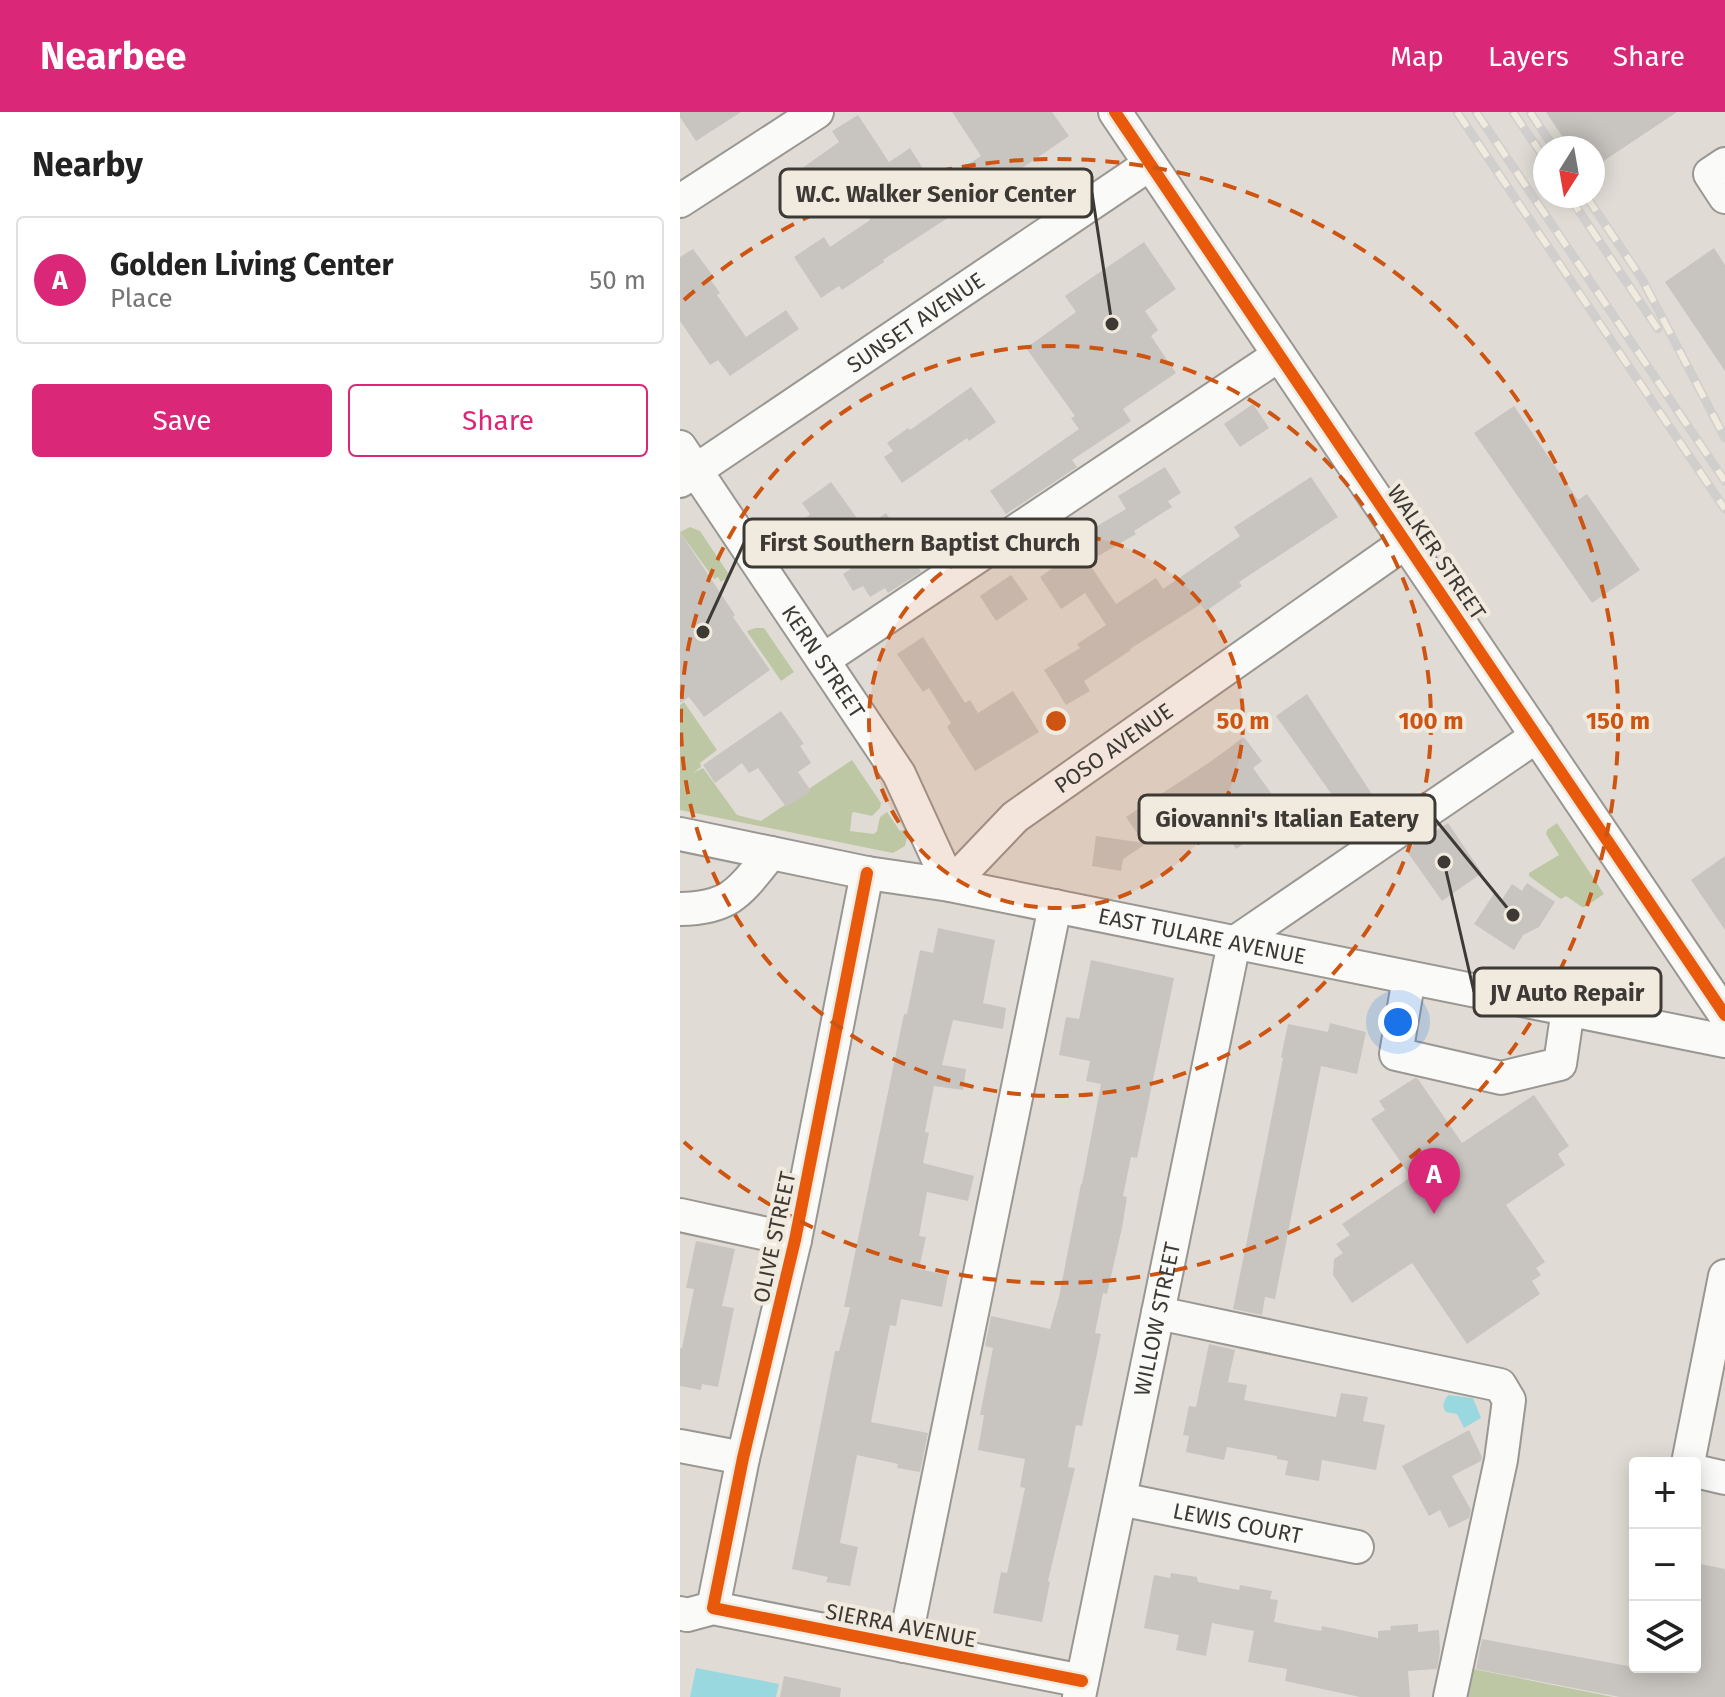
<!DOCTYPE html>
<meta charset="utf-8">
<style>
:root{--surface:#fff;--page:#f6f6f6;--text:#222;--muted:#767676;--line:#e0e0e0;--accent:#db2777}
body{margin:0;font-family:"Fira Sans",sans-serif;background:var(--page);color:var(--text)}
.controls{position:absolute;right:24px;bottom:24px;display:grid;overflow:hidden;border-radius:8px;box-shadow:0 4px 20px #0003}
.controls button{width:72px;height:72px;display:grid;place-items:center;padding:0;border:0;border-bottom:2px solid var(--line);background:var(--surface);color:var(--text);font:40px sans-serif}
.compass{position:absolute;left:853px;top:24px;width:72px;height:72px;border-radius:50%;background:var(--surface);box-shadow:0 4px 20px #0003;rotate:191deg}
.you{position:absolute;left:718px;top:910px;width:28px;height:28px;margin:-20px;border:6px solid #fff;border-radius:50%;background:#1a73e8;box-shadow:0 0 0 12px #1a73e833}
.badge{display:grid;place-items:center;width:52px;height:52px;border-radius:50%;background:var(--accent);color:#fff;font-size:26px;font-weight:700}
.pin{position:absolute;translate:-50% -66px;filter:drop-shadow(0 2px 4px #0008)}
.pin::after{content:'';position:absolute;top:42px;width:28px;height:24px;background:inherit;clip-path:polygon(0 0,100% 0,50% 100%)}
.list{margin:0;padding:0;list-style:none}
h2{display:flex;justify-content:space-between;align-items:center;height:104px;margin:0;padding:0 32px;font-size:34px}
h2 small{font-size:26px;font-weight:400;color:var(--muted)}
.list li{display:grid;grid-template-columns:52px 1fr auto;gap:24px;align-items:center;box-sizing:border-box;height:128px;margin:0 16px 16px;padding:0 16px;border:2px solid var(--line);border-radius:8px}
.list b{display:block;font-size:30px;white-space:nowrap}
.list p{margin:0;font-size:26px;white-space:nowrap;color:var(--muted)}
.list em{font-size:26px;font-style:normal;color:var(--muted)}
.actions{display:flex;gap:16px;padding:24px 32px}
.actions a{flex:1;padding:18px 0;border:2px solid var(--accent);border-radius:8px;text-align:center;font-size:28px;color:var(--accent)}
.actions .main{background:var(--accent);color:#fff}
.icon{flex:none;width:44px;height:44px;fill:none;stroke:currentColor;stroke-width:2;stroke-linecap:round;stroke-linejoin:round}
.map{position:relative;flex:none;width:1045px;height:1585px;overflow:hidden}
header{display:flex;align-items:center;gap:48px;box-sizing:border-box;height:112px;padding:0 40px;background:var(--accent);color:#fff}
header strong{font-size:38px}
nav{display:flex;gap:44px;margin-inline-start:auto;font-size:28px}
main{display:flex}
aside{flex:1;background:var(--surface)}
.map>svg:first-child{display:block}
</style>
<header>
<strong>Nearbee</strong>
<nav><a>Map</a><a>Layers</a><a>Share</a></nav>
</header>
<main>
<aside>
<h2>Nearby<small></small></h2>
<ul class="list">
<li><span class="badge">A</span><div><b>Golden Living Center</b><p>Place</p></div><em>50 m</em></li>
</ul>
<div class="actions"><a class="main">Save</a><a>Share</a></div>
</aside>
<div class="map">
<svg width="1045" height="1585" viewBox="0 0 1045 1585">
<rect width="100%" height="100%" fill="#e0dcd5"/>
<g fill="#bec7a4">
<path d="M10,415L20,419L50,464L41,470L38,465L34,467L0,420Z"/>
<path d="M75,516H84L114,560L101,569L68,521L67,519Z"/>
<path d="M4,590L37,638L20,651L21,655L13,661L23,656L57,703L81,709L172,648L201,691L200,696L192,704L174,700L172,701L170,719L194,722L197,719L200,705L207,700L220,719L226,717L228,722L225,734L213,741L0,698V593Z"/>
<path d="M877,711L924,782L905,795H902L886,784L881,787L849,764V761L879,743L866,722L867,718Z"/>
<path d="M788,1556L933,1585H782Z"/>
</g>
<g fill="#9ad8e0">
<path d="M768,1283L793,1286L801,1306L784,1316L777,1302L766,1300C761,1294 764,1289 768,1283Z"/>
<path d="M16,1556L99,1572L96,1585H10Z"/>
</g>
<g fill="#c8c4c0">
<path d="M0,0H61L16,29L0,5Z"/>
<path d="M272,0H372L389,24L300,85L203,148L204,150L162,178L159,174L141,186L114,145L144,125L150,135L190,108L160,64L135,82L118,59L159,30L152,19L178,3L209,50L230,36L254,74L301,44Z"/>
<path d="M866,0H997L913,56V36H890Z"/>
<path d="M464,130L496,177L465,199L478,218L471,224L496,261L443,297L451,309L392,348L397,355L326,402L310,379L399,317L391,306L395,304L346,236L396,200L385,184Z"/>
<path d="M1034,136L1045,153V259L985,170Z"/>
<path d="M13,137L33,164L30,167L40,181L37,183L66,225L106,198L119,217L50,264L38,248L30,253L0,209V145Z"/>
<path d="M291,275L316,310L289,329L287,326L222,371L204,345L213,339L207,331L228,316L230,318Z"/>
<path d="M573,292L589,316L560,335L544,312Z"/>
<path d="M834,294L898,388L907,382L960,458L912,491L794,321Z"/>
<path d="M485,355L501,381L488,389L492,395L454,419L456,422L408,450L436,492L476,466L483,477L560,424L554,415L631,365L658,405L559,470L562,474L526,499L521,492L450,537L451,538L404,569L410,579L386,593L364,558L400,536L397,532L426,513L405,481L381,497L360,465L374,455L358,431L384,414L393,428L446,397L438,384Z"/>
<path d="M151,370L184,416L206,401L222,425L244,411L258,433L234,448L241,460L208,481L205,476L190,485L183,474L173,479L163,462L171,457L146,422L140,425L126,406L130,402L122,391Z"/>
<path d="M0,420L55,503L53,505L90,558L24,605L9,585L0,591Z"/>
<path d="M331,463L348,487L316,509L300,484Z"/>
<path d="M243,525L285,591L290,588L298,601L333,579L359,620L295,659L267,615L271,611L249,576L243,580L217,542Z"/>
<path d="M627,582L695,687L672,701L666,690L660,694L596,604Z"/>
<path d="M101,599L124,632L120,634L131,651L118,660L131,679L106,695L78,656L69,661L62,651L35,671L23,653Z"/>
<path d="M564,625L582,649L573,656L605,700L579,719L580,721L556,737L526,692L443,747L441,759L412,754L416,724L464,731L446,705L530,650Z"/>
<path d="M768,711L802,761L762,789L726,738Z"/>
<path d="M1045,744V818L1011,768Z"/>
<path d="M847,771L875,790L859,815L843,823L834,838L794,812L815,780L821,789L832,772L842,779Z"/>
<path d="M258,816L315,828L303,891L326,896L323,917L273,908L262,953L286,957L283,978L254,974L245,1020L249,1021L243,1051L294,1064L288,1089L247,1080L239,1124L246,1125L239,1157L268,1163L262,1195L221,1187L216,1214L210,1213L191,1310L248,1321L240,1360L217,1356L218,1352L177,1343L160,1431L178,1435L170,1474L146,1470L148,1465L112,1457L155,1239H159L170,1195H164L224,902H227L240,838L253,841Z"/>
<path d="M411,848L494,866L457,1046L451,1045L443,1084L447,1085L442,1116L427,1182L423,1181L415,1221L421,1222L402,1314L396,1313L388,1355L395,1356L368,1469L370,1470L362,1510L313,1501L321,1460L327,1461L345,1376L340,1375L345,1347L298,1338L304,1303H300L313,1236L305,1234L311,1204L370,1217L379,1185L401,1072H402L421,972L406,969L410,949L379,943L386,905L399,907Z"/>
<path d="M650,911L686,920L677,962L641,954L595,1187L585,1185L582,1203L553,1197L585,1039L603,946L601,945L608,912L648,920Z"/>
<path d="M735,966L738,967L782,1031L854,983L889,1034L878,1042L885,1053L826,1093L865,1150L856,1156L861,1163L852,1169L860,1182L787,1232L732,1151L672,1191L653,1163L654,1147L663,1141L656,1132L670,1123L662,1112L731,1065L691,1007L705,998L699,989Z"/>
<path d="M16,1129L55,1137L42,1194L54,1196L38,1275L22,1272L21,1278L0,1274V1236H2L14,1177L6,1176Z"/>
<path d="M529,1232L555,1238L548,1270L567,1273L564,1288L656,1305L661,1281L688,1285L683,1309L705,1313L696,1358L642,1348L639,1369L605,1363L608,1349L597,1347V1344L547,1335L544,1348L506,1340L509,1324L503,1323L509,1294L516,1295Z"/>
<path d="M789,1318L802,1345L801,1349L772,1364L791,1398L789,1406L769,1416L760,1398L749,1404L722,1354Z"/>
<path d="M1015,1451L1045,1457V1585H940L796,1557L802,1527L980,1560L981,1555H1015Z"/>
<path d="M491,1461L517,1465L518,1470L559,1478L560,1473L592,1479L590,1487L598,1488L594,1510L641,1519L642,1514L698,1526V1519L711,1518L710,1514L738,1512V1520L759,1518L760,1539L757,1557L728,1559L730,1585H680L605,1569L607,1557L568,1550L574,1519L532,1511L526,1544L496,1538L499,1523L464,1516L474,1463L490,1466Z"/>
<path d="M104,1564L161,1576L160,1585H100Z"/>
</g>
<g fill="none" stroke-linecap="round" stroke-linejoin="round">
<g stroke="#9a9792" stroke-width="36">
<g id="minor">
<path d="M435,0L1045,903"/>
<path d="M1045,52L1030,62L1045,85"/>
<path d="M0,89L137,0"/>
<path id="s1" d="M0,335L219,662L270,773L335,705L726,430"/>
<path id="s2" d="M0,369L470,52"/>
<path d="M143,548L599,243"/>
<path id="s3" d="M0,722L187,761L270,773L1045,929"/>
<path d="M0,797C52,796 60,779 91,741"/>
<path d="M729,866L716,942L821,966L880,952L888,897"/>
<path d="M0,1103L115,1128"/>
<path d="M478,1201L820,1273L829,1288L821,1348L770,1585"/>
<path d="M0,1334L63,1346"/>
<path d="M1008,1351L1045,1164"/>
<path d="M1015,1359L1045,1366"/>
<path id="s4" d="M440,1387L677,1435"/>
<path d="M33,1496L63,1346L115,1128L187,761"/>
<path d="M0,1501L7,1503L33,1496L402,1569"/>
<path d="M224,1534L375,794"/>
<path id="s5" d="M399,1585L554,831L857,624"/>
</g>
</g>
<use href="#minor" stroke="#fafaf9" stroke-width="32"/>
<g stroke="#d0cfcd" stroke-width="9">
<g id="rail">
<path d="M777,0L1045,397"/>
<path d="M796,0L1045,369"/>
<path d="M833,0L865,47"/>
<path d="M850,0L874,36"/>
<path d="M889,84L978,217"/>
<path d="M906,84L962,167L1045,326"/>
</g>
</g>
<use href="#rail" stroke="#f1eade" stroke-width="6" stroke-dasharray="18" stroke-linecap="butt"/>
<g stroke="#f1eade" stroke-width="17">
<g id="cycleway">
<path d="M435,0L1045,903"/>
<path d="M187,761L115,1128L63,1346L33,1496L402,1569"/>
</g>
</g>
<use href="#cycleway" stroke="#e8590c" stroke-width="12"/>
</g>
<circle cx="376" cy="609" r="187" fill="#ce5412" fill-opacity=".12"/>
<g fill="none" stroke="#ce5412" stroke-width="4" stroke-dasharray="14 10">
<circle cx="376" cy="609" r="187"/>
<circle cx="376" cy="609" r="375"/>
<path d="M4 188A562 562 0 1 1 4 1030"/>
</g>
<g text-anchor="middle" stroke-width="8" stroke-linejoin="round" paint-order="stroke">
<g font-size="22" fill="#3d3a35" stroke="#f1eade">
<text dy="8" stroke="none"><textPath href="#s2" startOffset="284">SUNSET AVENUE</textPath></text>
<text transform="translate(757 440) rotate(56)" y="8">WALKER STREET</text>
<text dy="8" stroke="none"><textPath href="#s1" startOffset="258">KERN STREET</textPath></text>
<text dy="8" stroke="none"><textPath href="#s1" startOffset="730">POSO AVENUE</textPath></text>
<text dy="8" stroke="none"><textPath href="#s3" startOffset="532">EAST TULARE AVENUE</textPath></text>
<text transform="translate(94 1125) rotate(-78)" y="8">OLIVE STREET</text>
<text dy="8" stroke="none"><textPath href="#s5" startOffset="386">WILLOW STREET</textPath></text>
<text dy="8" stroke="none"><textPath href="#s4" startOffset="120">LEWIS COURT</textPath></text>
<text transform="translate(221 1513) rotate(11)" y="8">SIERRA AVENUE</text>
</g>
</g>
<circle cx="376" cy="609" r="12" fill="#ce5412" stroke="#f1eade" stroke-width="4"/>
<g font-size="24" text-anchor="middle" font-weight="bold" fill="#ce5412" stroke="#f1eade" stroke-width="8" stroke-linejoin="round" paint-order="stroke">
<text x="563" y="617">50 m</text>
<text x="751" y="617">100 m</text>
<text x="938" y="617">150 m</text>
</g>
<path fill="none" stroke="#3d3a35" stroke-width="3" d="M432 212L412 81M23 520L64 431M833 803L755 707M764 750L794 880"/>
<g fill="#3d3a35" stroke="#f1eade" stroke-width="3">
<circle cx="432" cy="212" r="8"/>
<circle cx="23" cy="520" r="8"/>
<circle cx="833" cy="803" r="8"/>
<circle cx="764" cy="750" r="8"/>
</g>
<g fill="#f1eade" stroke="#3d3a35" stroke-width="3">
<rect x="100" y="57" width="312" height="48" rx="8"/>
<rect x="64" y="407" width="352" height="48" rx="8"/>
<rect x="459" y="683" width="296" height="48" rx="8"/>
<rect x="794" y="856" width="187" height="48" rx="8"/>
</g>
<g font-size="24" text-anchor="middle" font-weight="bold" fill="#3d3a35">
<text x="256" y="90">W.C. Walker Senior Center</text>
<text x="240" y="439">First Southern Baptist Church</text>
<text x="607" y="715">Giovanni's Italian Eatery</text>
<text x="887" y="889">JV Auto Repair</text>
</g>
</svg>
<div class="controls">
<button>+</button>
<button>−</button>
<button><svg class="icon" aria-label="layers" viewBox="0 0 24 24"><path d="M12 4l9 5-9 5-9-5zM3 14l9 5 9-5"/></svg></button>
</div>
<svg class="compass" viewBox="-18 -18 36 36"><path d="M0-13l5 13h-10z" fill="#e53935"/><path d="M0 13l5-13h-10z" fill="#767676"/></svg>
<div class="you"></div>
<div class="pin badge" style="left:754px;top:1102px">A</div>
</div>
</main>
